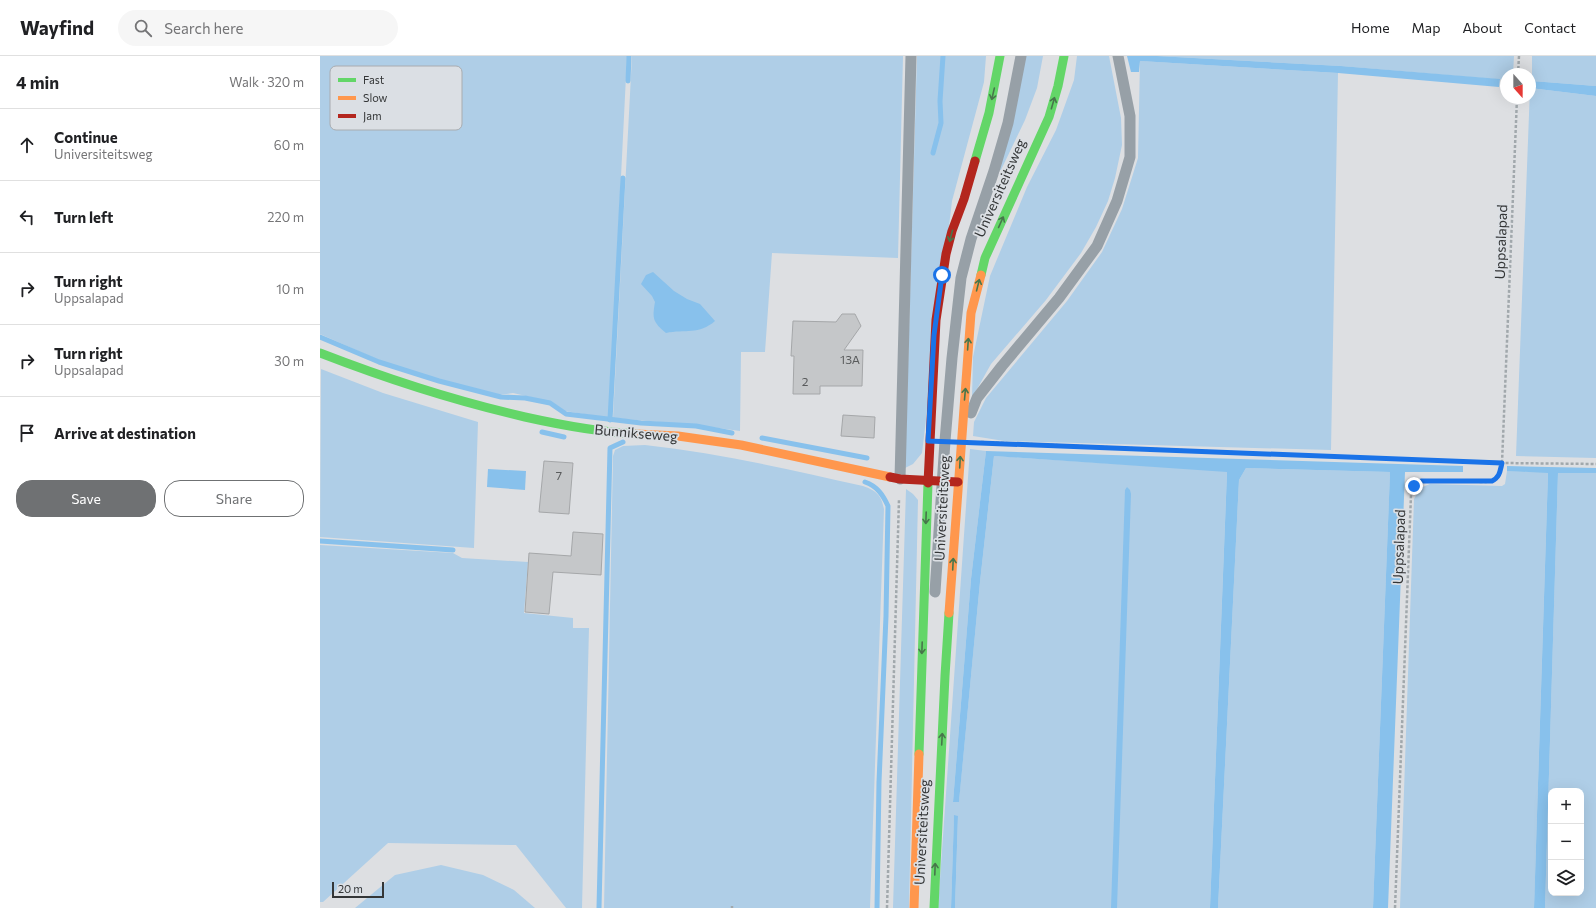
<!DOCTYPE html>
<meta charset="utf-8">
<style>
:root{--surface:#fff;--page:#f6f6f6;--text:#202124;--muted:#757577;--line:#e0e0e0;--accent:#6f7173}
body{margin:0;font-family:Commissioner,sans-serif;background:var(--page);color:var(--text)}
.controls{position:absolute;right:12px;bottom:12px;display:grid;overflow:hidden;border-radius:8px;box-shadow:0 4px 16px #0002}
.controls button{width:36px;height:36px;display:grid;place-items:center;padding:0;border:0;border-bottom:1px solid var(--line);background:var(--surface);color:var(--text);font:20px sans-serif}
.compass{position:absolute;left:1180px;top:12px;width:36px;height:36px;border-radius:50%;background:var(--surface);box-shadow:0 4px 16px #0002;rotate:159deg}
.scale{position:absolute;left:12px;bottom:10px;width:52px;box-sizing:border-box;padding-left:4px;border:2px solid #343637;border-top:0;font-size:11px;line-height:14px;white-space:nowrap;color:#343637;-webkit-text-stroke:3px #dbdfe4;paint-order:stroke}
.stop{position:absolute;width:12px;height:12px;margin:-9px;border:3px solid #1a73e8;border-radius:50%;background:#fff}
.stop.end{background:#1a73e8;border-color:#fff;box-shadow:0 1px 4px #0008}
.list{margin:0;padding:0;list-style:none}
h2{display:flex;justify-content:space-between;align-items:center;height:52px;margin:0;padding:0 16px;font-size:17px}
h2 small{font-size:13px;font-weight:400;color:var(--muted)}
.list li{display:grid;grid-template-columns:26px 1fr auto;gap:12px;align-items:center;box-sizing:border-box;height:72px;padding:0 16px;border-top:1px solid var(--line)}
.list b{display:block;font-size:15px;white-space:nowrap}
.list p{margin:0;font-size:13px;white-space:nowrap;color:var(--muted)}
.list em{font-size:13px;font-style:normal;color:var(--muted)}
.actions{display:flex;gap:8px;padding:12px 16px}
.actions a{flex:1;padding:9px 0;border:1px solid var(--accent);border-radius:16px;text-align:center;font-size:14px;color:var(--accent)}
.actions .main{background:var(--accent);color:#fff}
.icon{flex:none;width:22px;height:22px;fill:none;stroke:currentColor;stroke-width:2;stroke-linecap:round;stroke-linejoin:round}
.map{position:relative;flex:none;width:1276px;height:852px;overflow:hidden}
header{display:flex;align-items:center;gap:24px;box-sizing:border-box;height:56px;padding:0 20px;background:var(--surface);border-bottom:1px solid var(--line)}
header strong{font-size:19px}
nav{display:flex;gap:22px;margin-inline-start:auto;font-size:14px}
.search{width:280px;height:36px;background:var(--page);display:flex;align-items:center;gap:10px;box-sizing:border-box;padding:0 14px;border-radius:22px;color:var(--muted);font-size:15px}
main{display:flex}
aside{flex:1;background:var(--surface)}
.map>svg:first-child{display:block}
</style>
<header>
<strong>Wayfind</strong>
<div class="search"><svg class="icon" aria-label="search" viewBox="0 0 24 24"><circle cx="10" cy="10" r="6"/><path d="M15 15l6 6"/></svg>Search here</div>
<nav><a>Home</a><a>Map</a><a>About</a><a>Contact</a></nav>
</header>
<main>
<aside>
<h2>4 min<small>Walk · 320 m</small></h2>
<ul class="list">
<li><svg class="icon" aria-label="ahead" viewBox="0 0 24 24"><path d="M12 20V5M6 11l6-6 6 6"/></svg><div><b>Continue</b><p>Universiteitsweg</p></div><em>60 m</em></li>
<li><svg class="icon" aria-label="left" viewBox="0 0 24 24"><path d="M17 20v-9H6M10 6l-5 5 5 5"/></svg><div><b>Turn left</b></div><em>220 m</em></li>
<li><svg class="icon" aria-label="right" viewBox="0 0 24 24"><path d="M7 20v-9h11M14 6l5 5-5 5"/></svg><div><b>Turn right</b><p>Uppsalapad</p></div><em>10 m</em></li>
<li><svg class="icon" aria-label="right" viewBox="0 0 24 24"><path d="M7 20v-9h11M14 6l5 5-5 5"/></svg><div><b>Turn right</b><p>Uppsalapad</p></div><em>30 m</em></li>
<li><svg class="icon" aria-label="arrive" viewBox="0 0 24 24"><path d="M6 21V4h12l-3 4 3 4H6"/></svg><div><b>Arrive at destination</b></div></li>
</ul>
<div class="actions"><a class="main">Save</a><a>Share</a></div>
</aside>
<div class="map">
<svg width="1276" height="852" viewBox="0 0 1276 852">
<rect width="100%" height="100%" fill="#dddfe2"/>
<g fill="#afcee7" fill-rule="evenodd">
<path d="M0,0H307L289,362L245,355L232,346L193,337L179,339L123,325L61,305L0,278Z"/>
<path d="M312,0H583L578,202L452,197L445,296H421L420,375L376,369L293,362Z"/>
<path d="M597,0H666L664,26L632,145L602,397L593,408L585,412Z"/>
<path d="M706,0H723L717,32L705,64L681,114H678Z"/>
<path d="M757,0H789L801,62L802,89L795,122L788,145L776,171L761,197L726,244L671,308L652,342L653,301L670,220L707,131L736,74L754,24Z"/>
<path d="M837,0H1194L1193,18H1186V24L1021,10Z"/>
<path d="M1212,0H1276V30L1212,25Z"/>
<path d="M820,5L1018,17L1011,394L684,385L653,380L654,366L666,342L747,245L782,196L802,153L818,102Z"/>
<path d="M1210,32L1276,40V402L1196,400Z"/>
<path d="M1,313L63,337L158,366L154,492L0,481Z"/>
<path d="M325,389C399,397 471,414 543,430C557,435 561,439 564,453L550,852H284L293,400L295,394L303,390Z"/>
<path d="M650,393L666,395L651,523L633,746L639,745L660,526L674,400L907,415L890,852H635L638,760H634L631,852H618Z"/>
<path d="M926,412L1070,416L1053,852H898L919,424Z"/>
<path d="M1187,415L1228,416L1214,852H1080L1094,443L1100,432L1110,428L1182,430L1185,428Z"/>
<path d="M1238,416L1276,417V852H1225ZM1231,735H1261V837H1231Z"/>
<path d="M586,433L593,438L598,444L589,852H573Z"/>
<path d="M0,489L133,497L142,502L208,506L204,557L253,562V572H269L262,852H246L196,789L68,787L3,846H0Z"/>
<path d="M121,809L163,819L194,834L215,852H35L75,819Z"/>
</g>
<g fill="#88c1ec">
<path d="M807,0H837L1021,10L1180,23L1179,31L1018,17L820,5L819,16H811Z"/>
<path d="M1212,25L1276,30V40L1210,32Z"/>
<path d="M333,216L354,235L367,243L380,248L395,265C379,279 365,273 346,277C333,266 332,263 335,246L332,240L321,228L326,219Z"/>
<path d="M666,395L1143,410V416H1085L1068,852H1053L1070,416L926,412L919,424L898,852H890L907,416L674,400L660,526L639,746H633L651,523Z"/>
<path d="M1187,410L1276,412V417H1238L1225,852H1214L1228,417L1187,415Z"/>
<path d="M168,413L206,415L205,434L167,431Z"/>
<path d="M807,431L810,434L811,438L797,852H791L805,434Z"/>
<path d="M634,759L638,760L635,852H631Z"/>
</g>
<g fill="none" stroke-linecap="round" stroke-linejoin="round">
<g stroke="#88c1ec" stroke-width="5">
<path d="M308,25L309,0"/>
<path d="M613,97L621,67L620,45L623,0"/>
<path d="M0,281L59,306L119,325L181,341L205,342L230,347L246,358L321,367L376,370L412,377"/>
<path d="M290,364L303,122"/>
<path d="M222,376L244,381"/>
<path d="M442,382L547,402"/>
<path d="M545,426C557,430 563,439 568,450L566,560L559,726L557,852"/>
<path d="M0,485L133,494"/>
<path d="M279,852L290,392L303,386"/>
</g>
</g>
<g fill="#c5c7c9" stroke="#a5a7a9">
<path d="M522,258H535L541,270L524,294H543L542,330H500V338H473L474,300H471L473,265L516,266Z"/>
<path d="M523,359L555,361L554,382L521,380Z"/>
<path d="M224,405L253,407L249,458L219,456Z"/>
<path d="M253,476L283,478L281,519L233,516L229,558L205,556L209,497L251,500Z"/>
</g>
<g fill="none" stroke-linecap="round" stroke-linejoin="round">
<g stroke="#a1a8ac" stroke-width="2.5" stroke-dasharray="3 2" stroke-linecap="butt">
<path d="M1198,18L1199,0"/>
<path d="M661,386L1182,407L1276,408"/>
<path d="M412,852V850"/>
<path d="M567,852L579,443"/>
<path d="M1075,852L1091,439L1094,430L1101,425L1166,426L1177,423L1180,417L1182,407L1197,42"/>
</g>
<g stroke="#97a0a7" stroke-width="11">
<path d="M651,357L657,342L682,310L739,242L777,190L797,145L810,101V60L798,0"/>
<path d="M580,423L591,0"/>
<path d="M615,536L625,385L632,302L641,222L651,183L674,115L688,67L701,0"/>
</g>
<g stroke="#63d668" stroke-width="9">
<path d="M655,105L669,57L680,0"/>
<path d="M661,219L665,202L729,61L738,30L744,0"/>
<path d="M0,297C67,323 135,345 205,361C241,369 278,376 316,378"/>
<path d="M599,698L608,427"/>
<path d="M614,852L625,620L629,557"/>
</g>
<g stroke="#ff974d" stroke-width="9">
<path d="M316,378L358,380L421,389L570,421"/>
<path d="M629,557L651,257L661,219"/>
<path d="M594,852L599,698"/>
</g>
<g stroke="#b3261e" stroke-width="9">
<path d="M570,421L580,423L638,426"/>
<path d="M608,427L616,264L626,198L632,175L644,143L655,105"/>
</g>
</g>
<defs><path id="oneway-shaft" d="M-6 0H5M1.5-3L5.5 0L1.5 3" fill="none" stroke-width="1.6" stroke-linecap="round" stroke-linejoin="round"/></defs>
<g stroke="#47764b">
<use href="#oneway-shaft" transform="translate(673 38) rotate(103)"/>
<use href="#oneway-shaft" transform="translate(733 47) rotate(-74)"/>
<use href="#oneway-shaft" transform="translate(681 166) rotate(-66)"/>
<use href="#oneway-shaft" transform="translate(631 180) rotate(105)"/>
<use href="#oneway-shaft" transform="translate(658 229) rotate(-76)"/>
<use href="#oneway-shaft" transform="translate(648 288) rotate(-86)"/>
<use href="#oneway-shaft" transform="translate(645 338) rotate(-85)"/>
<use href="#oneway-shaft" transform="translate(640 406) rotate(-87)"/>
<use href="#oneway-shaft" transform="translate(606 462) rotate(92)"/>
<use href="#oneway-shaft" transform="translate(633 508) rotate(-87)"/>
<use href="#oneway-shaft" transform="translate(602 592) rotate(92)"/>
<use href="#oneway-shaft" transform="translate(622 683) rotate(-87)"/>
<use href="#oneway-shaft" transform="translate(615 813) rotate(-88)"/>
</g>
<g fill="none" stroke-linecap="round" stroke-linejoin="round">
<path stroke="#1a73e8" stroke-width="5" d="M622,219L614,279L608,385L1182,407C1180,415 1180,421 1172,425H1101L1094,430"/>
</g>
<g text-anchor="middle" stroke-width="3.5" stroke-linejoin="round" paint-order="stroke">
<g font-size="12" fill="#595b5c">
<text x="530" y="308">13A</text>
<text x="485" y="330">2</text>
<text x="239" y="424">7</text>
</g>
<g font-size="14" fill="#343637" stroke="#dbdfe4">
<text transform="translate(680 132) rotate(-66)" y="5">Universiteitsweg</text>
<text transform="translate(1181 186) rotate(-88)" y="5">Uppsalapad</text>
<text transform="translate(316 377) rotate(5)" y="5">Bunnikseweg</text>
<text transform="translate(622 452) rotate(-87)" y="5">Universiteitsweg</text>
<text transform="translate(1079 491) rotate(-88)" y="5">Uppsalapad</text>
<text transform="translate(602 776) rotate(-87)" y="5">Universiteitsweg</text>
</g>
</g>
<rect x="10" y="10" width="132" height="64" rx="6" fill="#dbdfe4" stroke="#a9acb0" stroke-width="1"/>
<rect x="18" y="22" width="18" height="4" fill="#63d668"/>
<rect x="18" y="40" width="18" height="4" fill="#ff974d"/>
<rect x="18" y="58" width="18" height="4" fill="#b3261e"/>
<g font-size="11" fill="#343637">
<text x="43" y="28">Fast</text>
<text x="43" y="46">Slow</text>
<text x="43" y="64">Jam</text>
</g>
</svg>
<div class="controls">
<button>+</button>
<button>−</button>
<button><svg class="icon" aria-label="layers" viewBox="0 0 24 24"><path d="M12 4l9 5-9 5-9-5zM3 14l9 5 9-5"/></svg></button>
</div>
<svg class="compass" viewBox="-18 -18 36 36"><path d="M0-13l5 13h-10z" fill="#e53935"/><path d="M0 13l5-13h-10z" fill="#757577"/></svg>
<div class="scale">20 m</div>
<div class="stop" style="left:622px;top:219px"></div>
<div class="stop end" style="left:1094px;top:430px"></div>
</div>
</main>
